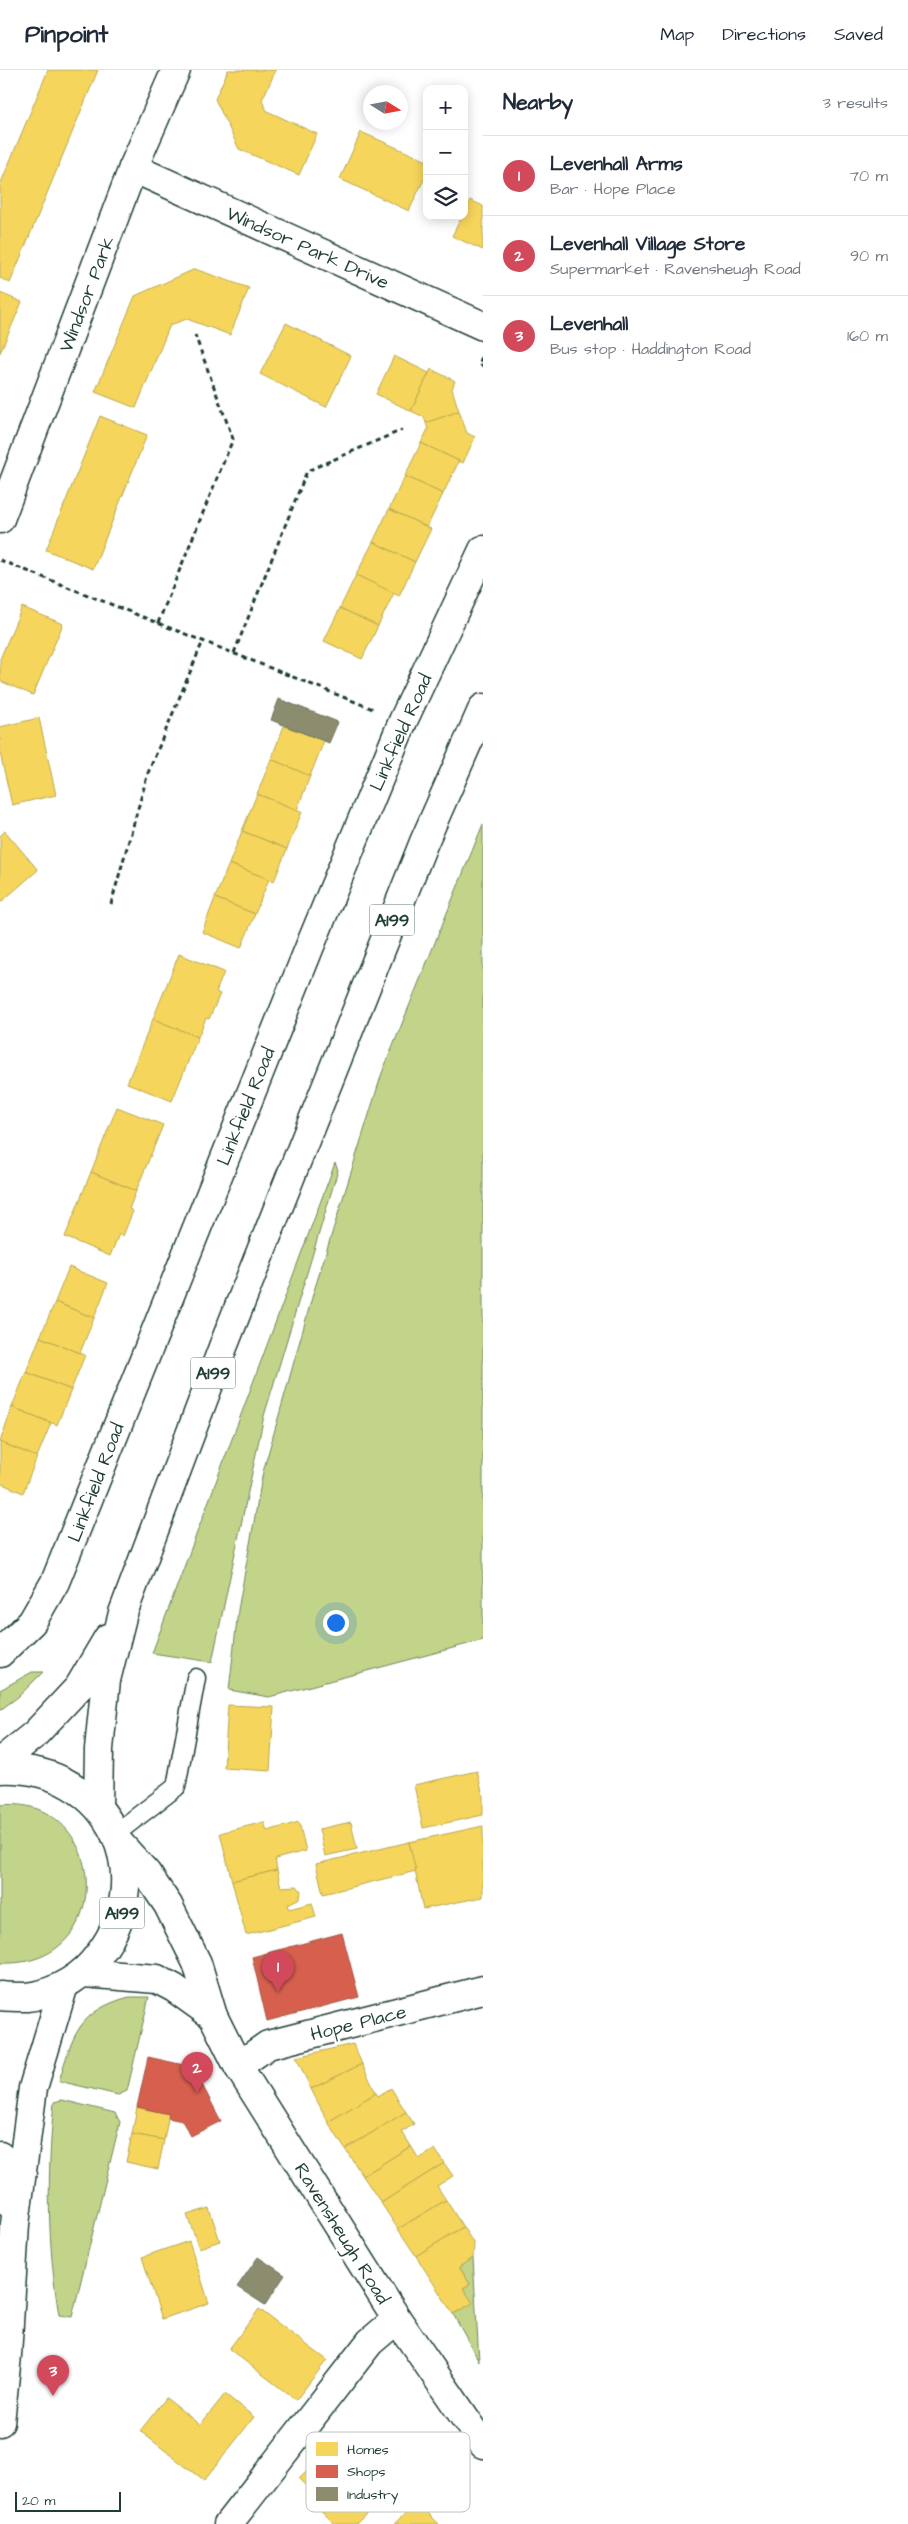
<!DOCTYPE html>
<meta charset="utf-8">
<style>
:root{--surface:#fff;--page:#f2f2f3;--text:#1f2937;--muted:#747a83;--line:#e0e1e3;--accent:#d1495b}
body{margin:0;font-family:"Architects Daughter",sans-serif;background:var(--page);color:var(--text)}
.controls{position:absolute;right:15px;top:15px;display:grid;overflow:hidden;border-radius:10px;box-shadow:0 2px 12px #0003}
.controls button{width:45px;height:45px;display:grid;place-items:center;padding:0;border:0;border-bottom:1px solid var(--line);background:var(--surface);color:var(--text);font:25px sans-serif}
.compass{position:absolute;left:363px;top:15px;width:45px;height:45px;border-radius:50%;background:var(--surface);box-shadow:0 2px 12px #0003;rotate:101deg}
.scale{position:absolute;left:15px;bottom:12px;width:106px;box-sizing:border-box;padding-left:5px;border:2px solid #1f3d34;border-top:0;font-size:14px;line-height:18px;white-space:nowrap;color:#1f3d34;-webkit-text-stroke:4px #fff;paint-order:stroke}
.you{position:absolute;left:335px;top:1552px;width:18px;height:18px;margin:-12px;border:4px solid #fff;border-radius:50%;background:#1a73e8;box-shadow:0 0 0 8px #1a73e833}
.badge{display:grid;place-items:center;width:32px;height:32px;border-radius:50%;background:var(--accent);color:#fff;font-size:16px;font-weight:700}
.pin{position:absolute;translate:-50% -41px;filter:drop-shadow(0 1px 2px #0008)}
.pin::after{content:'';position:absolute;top:26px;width:18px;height:15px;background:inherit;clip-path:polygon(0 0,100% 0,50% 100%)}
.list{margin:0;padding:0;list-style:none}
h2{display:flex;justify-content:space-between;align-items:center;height:65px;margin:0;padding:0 20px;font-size:21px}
h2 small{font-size:16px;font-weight:400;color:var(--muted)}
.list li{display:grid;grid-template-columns:32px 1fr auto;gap:15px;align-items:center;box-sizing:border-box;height:80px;padding:0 20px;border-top:1px solid var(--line)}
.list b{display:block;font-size:19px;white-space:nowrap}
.list p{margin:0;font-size:16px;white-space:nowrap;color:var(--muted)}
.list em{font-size:16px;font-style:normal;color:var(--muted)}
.icon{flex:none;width:28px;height:28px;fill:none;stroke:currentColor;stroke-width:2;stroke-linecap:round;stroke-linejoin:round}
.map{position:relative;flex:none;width:483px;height:2454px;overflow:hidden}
header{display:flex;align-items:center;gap:30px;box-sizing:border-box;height:70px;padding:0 25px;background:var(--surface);border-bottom:1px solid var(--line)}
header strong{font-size:24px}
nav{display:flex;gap:28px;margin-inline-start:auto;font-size:18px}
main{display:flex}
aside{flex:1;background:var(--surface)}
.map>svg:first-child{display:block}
</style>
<header>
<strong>Pinpoint</strong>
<nav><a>Map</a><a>Directions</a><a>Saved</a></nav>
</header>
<main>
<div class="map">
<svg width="483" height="2454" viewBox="0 0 483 2454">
<rect width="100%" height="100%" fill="#fff"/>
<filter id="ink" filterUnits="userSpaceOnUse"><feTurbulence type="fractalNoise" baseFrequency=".02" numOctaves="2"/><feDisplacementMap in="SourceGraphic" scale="10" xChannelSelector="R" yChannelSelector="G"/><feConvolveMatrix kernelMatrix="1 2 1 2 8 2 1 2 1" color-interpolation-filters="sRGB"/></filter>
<g filter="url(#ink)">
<g fill="#c2d489" stroke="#70885e">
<path d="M483,754V1570L269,1627L229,1620L238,1540L263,1402L313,1224L382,1003Z"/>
<path d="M335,1093L338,1100L264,1346L212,1592L152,1583Z"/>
<path d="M32,1602H43L18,1627L0,1640V1620Z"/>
<path d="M0,1735C109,1723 121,1899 0,1893Z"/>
<path d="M129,1927H149L127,2021L118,2025L59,2011C73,1965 78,1941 129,1927Z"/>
<path d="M62,2030L115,2043L120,2052L72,2247L59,2245C47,2175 47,2102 54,2032Z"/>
<path d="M473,2188L479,2291L453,2244L472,2233L463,2218L470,2214L459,2197Z"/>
</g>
<g fill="#f6d55c" stroke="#b6a750">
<path d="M48,0H98L10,213L0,208V115Z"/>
<path d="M228,0H276L262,30L267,41L317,64L299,105L239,79L215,29Z"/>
<path d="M361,62L427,91V103L409,141L340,109Z"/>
<path d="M470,130L483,136V180L452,166L462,146H464Z"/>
<path d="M195,199L249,218L230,265L187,249L170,255L136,338L95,322L135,226Z"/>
<path d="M0,223L22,232L0,283Z"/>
<path d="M286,253L351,286L326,337L260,304Z"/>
<path d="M394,286L429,303L411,341L376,324Z"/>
<path d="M431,299L455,311L452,319L459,341L426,353L424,347L411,341Z"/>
<path d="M459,341L467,363L475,367L463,393L421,373L428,359L426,353Z"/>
<path d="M100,346L147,365L93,499L46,480Z"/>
<path d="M421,373L459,391L443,424L405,406Z"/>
<path d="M405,406L443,424L427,457L389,439Z"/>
<path d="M389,439L431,459L415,492L373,472Z"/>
<path d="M373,472L415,492L399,526L356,505Z"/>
<path d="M356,505L394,523L378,556L340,538Z"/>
<path d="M22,537L63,554L33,625L0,611V589Z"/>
<path d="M340,538L378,556L362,589L324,571Z"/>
<path d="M39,648L56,725L12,735L0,683V657Z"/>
<path d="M284,656L324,671L310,706L271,689Z"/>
<path d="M271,689L310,706L297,740L257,724Z"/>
<path d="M257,724L302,742L287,779L242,761Z"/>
<path d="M5,761L38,800L0,833V766Z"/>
<path d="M242,761L287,779L274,811L229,794Z"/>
<path d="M229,794L269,809L255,844L215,828Z"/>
<path d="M215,828L255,844L241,878L202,862Z"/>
<path d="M179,884L224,902L216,922L220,924L209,949L206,948L198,967L153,949Z"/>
<path d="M153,949L198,967L172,1031L127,1013Z"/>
<path d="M117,1037L163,1055L136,1121L91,1102Z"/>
<path d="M91,1102L136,1121L129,1139L133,1141L123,1166L119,1164L110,1186L65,1167Z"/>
<path d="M69,1197L108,1213L94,1248L55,1232Z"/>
<path d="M55,1232L94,1248L80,1283L40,1267Z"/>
<path d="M40,1267L85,1285L71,1320L26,1302Z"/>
<path d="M26,1302L71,1320L57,1355L12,1337Z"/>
<path d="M12,1337L51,1353L37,1387L0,1372Z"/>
<path d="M0,1372L37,1387L23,1423L0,1413Z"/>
<path d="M228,1635L274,1637L270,1701L224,1698Z"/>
<path d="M477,1701L483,1726V1745L423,1758L414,1715Z"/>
<path d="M264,1752L267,1761L299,1752L306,1781L275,1789L277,1800L232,1811L220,1763Z"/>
<path d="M351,1752L357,1779L325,1786L319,1759Z"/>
<path d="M483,1756V1827L423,1839L409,1772Z"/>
<path d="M409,1772L416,1801L323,1824L316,1794Z"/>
<path d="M277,1800L281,1817L297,1816L301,1821L300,1828L288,1834L289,1839L312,1833L316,1847L246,1865L232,1811Z"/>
<path d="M353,1974L362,1994L311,2019L296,1987Z"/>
<path d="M362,1994L376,2023L328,2052L311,2019Z"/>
<path d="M391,2018L406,2042L345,2079L328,2052L376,2023L378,2026Z"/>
<path d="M137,2037L169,2044L164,2070L132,2064Z"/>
<path d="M406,2042L414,2054L402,2062L411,2076L363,2106L345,2079Z"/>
<path d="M132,2064L164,2070L158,2099L126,2092Z"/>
<path d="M411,2076L419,2089L435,2079L444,2093L381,2133L363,2106Z"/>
<path d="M444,2093L453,2106L437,2116L446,2130L398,2159L381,2133Z"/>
<path d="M446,2130L463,2157L416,2186L398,2159Z"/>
<path d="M209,2138L220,2171L199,2178L187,2145Z"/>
<path d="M463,2157L474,2174L473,2188L459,2197L470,2214L463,2218L473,2233L453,2244L416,2186Z"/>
<path d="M189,2171L209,2233L162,2249L142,2187Z"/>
<path d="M259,2239L327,2290L296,2330L229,2279Z"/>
<path d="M225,2324L254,2347L204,2411L140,2361L166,2328L200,2355Z"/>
<path d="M382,2362L415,2396L356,2454H335L311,2431L316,2426L299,2409L323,2385L341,2403Z"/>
<path d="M417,2432L439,2454H394Z"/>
</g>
<g fill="#d6604d" stroke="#9f5646">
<path d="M342,1863L359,1927L267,1951L252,1887Z"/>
<path d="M148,1987L193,1997L221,2051L191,2066L182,2051L168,2048L169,2044L137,2037Z"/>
</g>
<g fill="#8c8c6e" stroke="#6b745d">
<path d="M279,629L338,652L329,673L271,650Z"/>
<path d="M258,2187L285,2205L265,2235L237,2217Z"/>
</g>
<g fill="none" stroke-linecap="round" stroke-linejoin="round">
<g stroke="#1f3d34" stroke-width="21">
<path id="lane" d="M115,1764L176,1717L196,1608"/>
</g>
<g stroke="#1f3d34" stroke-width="31">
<g id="street">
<path d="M133,98L483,256"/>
<path d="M0,449L133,98L176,0"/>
<path d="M0,1583L32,1552L55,1512L312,871L403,651L483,480"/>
<path d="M238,1996L268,1975L483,1920"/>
<path d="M228,2454L370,2272L397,2249"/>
</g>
</g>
<g stroke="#1f3d34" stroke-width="31">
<g id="secondary">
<path d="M119,1773L147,1804L168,1835L197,1893L213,1946L238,1996L397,2249L483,2374"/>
<path d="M84,1903L157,1909L174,1918L213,1946"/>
</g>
</g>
<g stroke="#1f3d34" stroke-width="31">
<g id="primary">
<path d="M0,1692L35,1664L79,1617L108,1568"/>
<path d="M0,1699C110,1694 165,1811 92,1893C77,1910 50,1925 27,1927C18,1927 9,1927 0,1926"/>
<path d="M98,1737L99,1679L106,1610L123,1543L223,1277L307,1065L424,772L483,638"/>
<path d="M0,2086L11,2135"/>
<path d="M0,2352L7,2286L15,2154L33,2018L64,1915"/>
</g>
</g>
<g stroke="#1f3d34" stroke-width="3" stroke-dasharray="5 4" stroke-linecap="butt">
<path d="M482,287L479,294L483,296"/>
<path d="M0,490L373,639"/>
<path d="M158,553L233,369L195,265"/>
<path d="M234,583L307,401L402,360"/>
<path d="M111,834L148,703L203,571"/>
</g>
<use href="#lane" stroke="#fff" stroke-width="18"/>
<use href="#street" stroke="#fff" stroke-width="28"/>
<use href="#secondary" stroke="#fff" stroke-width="28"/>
<use href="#primary" stroke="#fff" stroke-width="28"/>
</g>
</g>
<g text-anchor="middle" stroke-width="5" stroke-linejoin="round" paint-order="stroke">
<g fill="#fff" stroke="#627771" stroke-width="1">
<rect x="369.5" y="834.5" width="45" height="31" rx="4"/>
<rect x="190.5" y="1287.5" width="45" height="31" rx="4"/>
<rect x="99.5" y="1827.5" width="45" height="31" rx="4"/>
</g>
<g font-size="18" font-weight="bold" fill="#1f3d34">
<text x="392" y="856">A199</text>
<text x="213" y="1309">A199</text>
<text x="122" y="1849">A199</text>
</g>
<g font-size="19" fill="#1f3d34" stroke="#fff">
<text transform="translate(308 177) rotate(24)" y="7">Windsor Park Drive</text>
<text transform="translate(86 224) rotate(-69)" y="7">Windsor Park</text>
<text transform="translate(400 662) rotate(-66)" y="7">Linkfield Road</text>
<text transform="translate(245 1036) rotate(-68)" y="7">Linkfield Road</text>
<text transform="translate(95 1412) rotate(-69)" y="7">Linkfield Road</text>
<text transform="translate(358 1952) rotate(-14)" y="7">Hope Place</text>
<text transform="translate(343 2163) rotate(58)" y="7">Ravensheugh Road</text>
</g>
</g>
<rect x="306" y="2362" width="164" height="80" rx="8" fill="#fff" stroke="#bcc5c2" stroke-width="1"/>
<rect x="316" y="2372" width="22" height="14" fill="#f6d55c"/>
<rect x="316" y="2395" width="22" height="13" fill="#d6604d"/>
<rect x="316" y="2417" width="22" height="14" fill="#8c8c6e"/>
<g font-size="14" fill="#1f3d34">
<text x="347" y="2384">Homes</text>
<text x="347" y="2406">Shops</text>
<text x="347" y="2429">Industry</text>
</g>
</svg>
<div class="controls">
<button>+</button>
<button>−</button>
<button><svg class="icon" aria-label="layers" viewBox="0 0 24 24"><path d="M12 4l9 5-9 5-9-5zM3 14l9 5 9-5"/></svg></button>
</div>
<svg class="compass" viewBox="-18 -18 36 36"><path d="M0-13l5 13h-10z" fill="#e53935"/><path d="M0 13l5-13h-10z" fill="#747a83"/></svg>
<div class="scale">20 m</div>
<div class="you"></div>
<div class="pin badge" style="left:278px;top:1922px">1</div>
<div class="pin badge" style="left:197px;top:2023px">2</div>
<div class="pin badge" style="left:53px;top:2326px">3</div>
</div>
<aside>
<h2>Nearby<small>3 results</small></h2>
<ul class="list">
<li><span class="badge">1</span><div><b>Levenhall Arms</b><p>Bar · Hope Place</p></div><em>70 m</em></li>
<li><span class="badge">2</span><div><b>Levenhall Village Store</b><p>Supermarket · Ravensheugh Road</p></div><em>90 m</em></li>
<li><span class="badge">3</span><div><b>Levenhall</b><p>Bus stop · Haddington Road</p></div><em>160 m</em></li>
</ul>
</aside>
</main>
